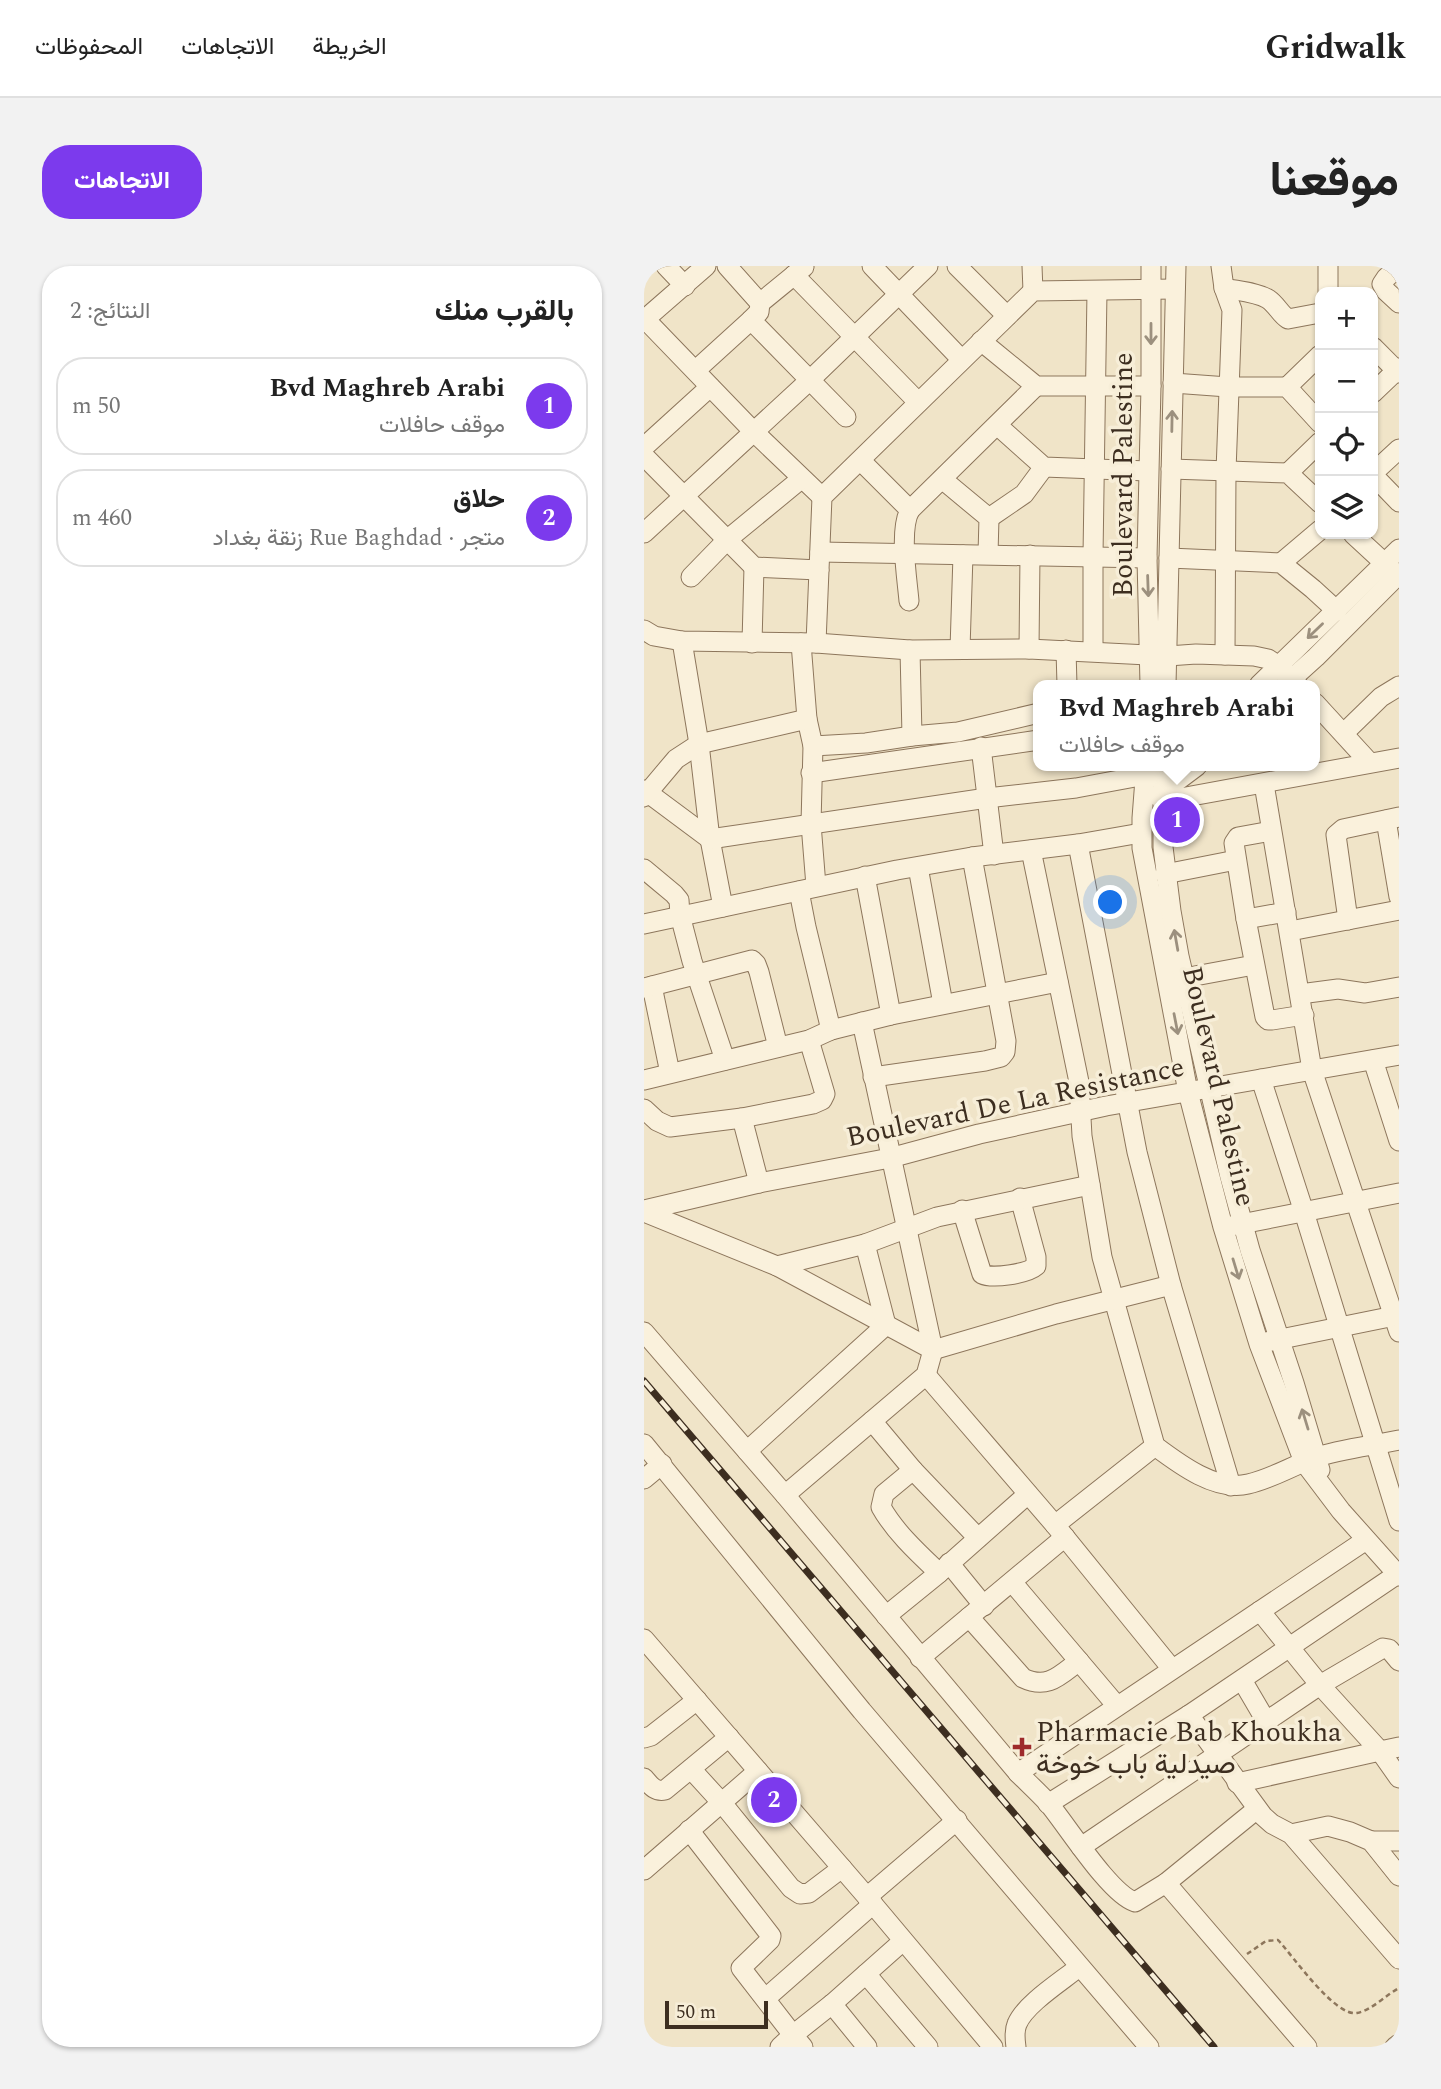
<!DOCTYPE html>
<html lang="ar">
<meta charset="utf-8">
<style>
:root{--surface:#fff;--page:#f2f2f2;--text:#222;--muted:#767676;--line:#e0e0e0;--accent:#7c3aed}
body{margin:0;font-family:Spectral,Vazirmatn,serif;background:var(--page);color:var(--text);direction:rtl}
.controls{position:absolute;right:21px;top:21px;display:grid;overflow:hidden;border-radius:14px;box-shadow:0 2px 5px #0004}
.controls button{width:63px;height:63px;display:grid;place-items:center;padding:0;border:0;border-bottom:2px solid var(--line);background:var(--surface);color:var(--text);font:35px sans-serif}
.scale{position:absolute;left:21px;bottom:18px;width:103px;box-sizing:border-box;padding-left:7px;border:4px solid #3d2e20;border-top:0;font-size:19px;line-height:24px;white-space:nowrap;color:#3d2e20;-webkit-text-stroke:5px #f7eed8;paint-order:stroke}
.you{position:absolute;left:467px;top:637px;width:24px;height:24px;margin:-18px;border:5px solid #fff;border-radius:50%;background:#1a73e8;box-shadow:0 0 0 10px #1a73e833}
.badge{display:grid;place-items:center;width:46px;height:46px;border-radius:50%;background:var(--accent);color:#fff;font-size:23px;font-weight:700}
.pin{position:absolute;translate:-50% -50%;border:4px solid #fff;box-shadow:0 2px 7px #0006}
.popup{position:absolute;left:389px;top:414px;width:287px;height:91px;box-sizing:border-box;display:grid;place-content:center;border-radius:14px;background:var(--surface);filter:drop-shadow(0 2px 5px #0005);font-size:23px;white-space:nowrap;color:var(--muted)}
.popup b{font-size:26px;color:var(--text)}
.popup::after{content:'';position:absolute;left:50%;top:100%;margin-left:-14px;border:14px solid transparent;border-top-color:var(--surface)}
.list{margin:0;padding:0;list-style:none}
h2{display:flex;justify-content:space-between;align-items:center;height:91px;margin:0;padding:0 28px;font-size:30px}
h2 small{font-size:23px;font-weight:400;color:var(--muted)}
.list li{display:grid;grid-template-columns:46px 1fr auto;gap:21px;align-items:center;box-sizing:border-box;height:98px;margin:0 14px 14px;padding:0 14px;border:2px solid var(--line);border-radius:28px}
.list b{display:block;font-size:26px;white-space:nowrap}
.list p{margin:0;font-size:23px;white-space:nowrap;color:var(--muted)}
.list em{font-size:23px;font-style:normal;color:var(--muted)}
.icon{flex:none;width:38px;height:38px;fill:none;stroke:currentColor;stroke-width:2;stroke-linecap:round;stroke-linejoin:round}
.map{position:relative;flex:none;width:755px;height:1781px;overflow:hidden;direction:ltr;border-radius:28px}
header{display:flex;align-items:center;gap:42px;box-sizing:border-box;height:98px;padding:0 35px;background:var(--surface);border-bottom:2px solid var(--line)}
header strong{font-size:33px}
nav{display:flex;gap:38px;margin-inline-start:auto;font-size:24px}
.intro{display:flex;align-items:center;justify-content:space-between;box-sizing:border-box;height:168px;padding:0 42px}
h1{margin:0;font-size:49px}
.button{padding:18px 32px;border-radius:28px;background:var(--accent);color:#fff;font-size:24px;font-weight:700}
main{display:flex;gap:42px;padding:0 42px}
aside{flex:1;background:var(--surface);border-radius:28px;box-shadow:0 2px 5px #0004}
.map>svg:first-child{display:block}
</style>
<header>
<strong>Gridwalk</strong>
<nav><a>الخريطة</a><a>الاتجاهات</a><a>المحفوظات</a></nav>
</header>
<div class="intro"><h1>موقعنا</h1><a class="button">الاتجاهات</a></div>
<main>
<div class="map">
<svg width="755" height="1781" viewBox="0 0 755 1781">
<rect width="100%" height="100%" fill="#f0e4c8"/>
<g fill="none" stroke-linecap="round" stroke-linejoin="round">
<g stroke="#8d765c" stroke-width="21">
<g id="minor">
<path d="M22,0L41,20"/>
<path d="M83,0L116,37L115,46L107,54L202,151"/>
<path d="M228,0L317,93"/>
<path d="M313,0L363,50"/>
<path d="M388,0L389,25"/>
<path d="M577,0L580,22L588,44L582,205L581,389"/>
<path d="M755,0L742,12L738,18L742,25L755,37"/>
<path d="M150,9L274,136"/>
<path d="M580,22C594,25 612,26 624,33C633,39 636,48 644,53L676,47"/>
<path d="M684,26V0"/>
<path d="M116,37L160,1"/>
<path d="M0,52L109,165L178,231"/>
<path d="M0,54L62,0"/>
<path d="M337,75L392,120H507"/>
<path d="M729,81L755,107"/>
<path d="M52,104L107,54"/>
<path d="M529,117L584,121H643L676,157"/>
<path d="M643,121L676,89"/>
<path d="M729,127L755,102"/>
<path d="M353,159L400,201L504,205"/>
<path d="M0,181L66,121"/>
<path d="M0,190L110,301L175,304"/>
<path d="M217,195L266,244C255,263 263,312 265,335"/>
<path d="M527,203L644,207L676,237"/>
<path d="M644,207L676,176"/>
<path d="M729,207L755,183"/>
<path d="M729,209L755,236"/>
<path d="M298,213L345,252L344,288"/>
<path d="M266,244L392,120"/>
<path d="M345,252L380,228L400,201"/>
<path d="M0,267L166,114L284,0"/>
<path d="M709,268L749,305"/>
<path d="M176,286L503,292"/>
<path d="M525,292L637,297L669,323L693,345"/>
<path d="M637,297L676,264"/>
<path d="M47,311L84,273L157,213"/>
<path d="M0,364L10,370L38,375L172,377L266,384L385,383L524,390L552,388L610,390L624,393L636,401L654,419"/>
<path d="M38,375L55,478L66,573L79,641"/>
<path d="M108,377L110,301"/>
<path d="M157,377L163,453L169,480L167,558L172,620"/>
<path d="M172,377L178,231L389,25L531,23"/>
<path d="M316,383L319,289"/>
<path d="M385,383L386,289"/>
<path d="M266,384L268,470"/>
<path d="M422,384L423,419"/>
<path d="M449,385V290L453,25"/>
<path d="M506,419L503,292L507,120V0"/>
<path d="M522,419L532,0"/>
<path d="M615,419L755,283"/>
<path d="M641,419L672,391L755,308"/>
<path d="M671,437L725,496"/>
<path d="M700,467L737,431L755,420"/>
<path d="M169,480L222,477L268,470L314,466L395,447"/>
<path d="M337,481L350,589"/>
<path d="M502,500L498,552V582L544,826L579,961L615,1078L660,1196L697,1245L755,1310"/>
<path d="M519,500V581L527,645L535,690L586,911L606,984L650,1117L676,1204"/>
<path d="M167,507L395,474"/>
<path d="M620,518L668,804L755,1066"/>
<path d="M0,524L66,573L343,532L432,522L502,509"/>
<path d="M513,530L553,500"/>
<path d="M0,531L32,493L55,478L163,453"/>
<path d="M520,535L755,492"/>
<path d="M742,554L755,631"/>
<path d="M627,565L594,571L590,577L602,653L621,751L624,754H628L660,749"/>
<path d="M434,578L493,886L527,1019L587,1220"/>
<path d="M387,584L435,816L438,870L458,991L511,1180C535,1198 572,1226 604,1218C627,1213 648,1200 670,1192C697,1183 727,1180 755,1174"/>
<path d="M274,601L299,738"/>
<path d="M0,603L30,628L35,634L36,649L48,695L81,794"/>
<path d="M521,608L592,594"/>
<path d="M221,610L247,749"/>
<path d="M155,625L162,661L187,764"/>
<path d="M602,653L642,646"/>
<path d="M704,654L692,569L699,563L755,551"/>
<path d="M0,658L253,604L328,591L434,578L497,567"/>
<path d="M646,665L755,644"/>
<path d="M540,712L610,699"/>
<path d="M8,720L26,807"/>
<path d="M0,722L108,694L112,698L115,706L134,781"/>
<path d="M656,728L694,723L721,727L755,721"/>
<path d="M729,794L755,875"/>
<path d="M229,811L341,795L357,791L361,786L362,775L328,591"/>
<path d="M617,813L660,946L755,1255"/>
<path d="M0,814L165,774L187,764L247,749L414,716"/>
<path d="M0,843L13,855L26,861L98,852L169,838L178,834L181,828L165,774"/>
<path d="M98,852L115,917"/>
<path d="M0,944L115,917L246,892L335,868L462,840L755,789"/>
<path d="M318,944L338,1008C348,1013 383,1008 392,1000V991L376,932"/>
<path d="M0,946L133,1000L289,1084L412,1048L527,1019"/>
<path d="M587,960L755,927"/>
<path d="M133,1000L221,978L293,951L446,919"/>
<path d="M0,1066L141,1229L374,1507L722,1274"/>
<path d="M622,1076L755,1049"/>
<path d="M282,1109L411,1259L528,1403"/>
<path d="M228,1155L269,1204L334,1272"/>
<path d="M0,1178L218,1445L505,1781"/>
<path d="M103,1185L242,1059L221,978"/>
<path d="M269,1204L240,1228L237,1241C251,1266 274,1287 295,1307"/>
<path d="M0,1213L18,1198"/>
<path d="M141,1229L282,1109L289,1084L218,756"/>
<path d="M411,1259L511,1180"/>
<path d="M305,1297L340,1340"/>
<path d="M368,1316L473,1440"/>
<path d="M616,1345L676,1419L736,1485L755,1481"/>
<path d="M242,1350L295,1307L384,1228"/>
<path d="M325,1351L379,1412C404,1424 416,1409 435,1395"/>
<path d="M0,1373L223,1631L349,1781"/>
<path d="M276,1392L421,1271"/>
<path d="M598,1414L622,1455"/>
<path d="M545,1449L619,1550L628,1558L647,1568L755,1693"/>
<path d="M0,1472L7,1470L53,1434"/>
<path d="M47,1503L78,1537L147,1622L156,1628L165,1627L198,1602"/>
<path d="M374,1507C384,1517 395,1527 405,1538C424,1561 466,1628 491,1636L522,1617L613,1543"/>
<path d="M0,1512C7,1520 11,1526 21,1524L85,1471"/>
<path d="M593,1517L736,1485L755,1512"/>
<path d="M404,1538L545,1449L755,1307"/>
<path d="M45,1564L127,1670L126,1674L97,1702L149,1769L136,1781"/>
<path d="M647,1568L684,1560L706,1566L727,1575L755,1610"/>
<path d="M727,1575H755"/>
<path d="M437,1581L676,1419L739,1382L745,1383L755,1395"/>
<path d="M0,1604L114,1505"/>
<path d="M522,1617L663,1781"/>
<path d="M223,1631L313,1554"/>
<path d="M222,1708L284,1781"/>
<path d="M122,1732L229,1638"/>
<path d="M188,1738L223,1781"/>
<path d="M159,1781L149,1769L188,1738L259,1675"/>
<path d="M372,1781C371,1774 370,1765 373,1758C381,1738 418,1715 435,1701"/>
<path d="M751,1781L755,1778"/>
</g>
</g>
<path stroke="#8d765c" stroke-width="2.5" stroke-dasharray="5 3.5" stroke-linecap="butt" d="M603,1688L622,1675L634,1674C649,1690 691,1751 713,1747C728,1744 742,1729 755,1722"/>
<use href="#minor" stroke="#faf1dc" stroke-width="19"/>
<g stroke="#3d2e20" stroke-width="7">
<path id="rail" d="M0,1115L570,1781"/>
</g>
<use href="#rail" stroke="#f7eed8" stroke-width="4.5" stroke-dasharray="13" stroke-linecap="butt"/>
</g>
<defs><path id="oneway-shaft" d="M-6 0H5M1.5-3L5.5 0L1.5 3" fill="none" stroke-width="1.6" stroke-linecap="round" stroke-linejoin="round" transform="scale(1.75)"/></defs>
<g stroke="#9c907e">
<use href="#oneway-shaft" transform="translate(507 68) rotate(90)"/>
<use href="#oneway-shaft" transform="translate(528 155) rotate(-89)"/>
<use href="#oneway-shaft" transform="translate(504 320) rotate(88)"/>
<use href="#oneway-shaft" transform="translate(671 365) rotate(136)"/>
<use href="#oneway-shaft" transform="translate(532 674) rotate(-100)"/>
<use href="#oneway-shaft" transform="translate(532 758) rotate(79)"/>
<use href="#oneway-shaft" transform="translate(592 1003) rotate(73)"/>
<use href="#oneway-shaft" transform="translate(661 1153) rotate(-107)"/>
</g>
<path fill="#9e2a2b" stroke="#f7eed8" stroke-width="2.5" d="M374.5 1470.5h7v7h7v7h-7v7h-7v-7h-7v-7h7z"/>
<g text-anchor="middle" stroke-width="7" stroke-linejoin="round" paint-order="stroke">
<g font-size="28" fill="#3d2e20" stroke="#f7eed8">
<text transform="translate(478 209) rotate(-90)" y="10">Boulevard Palestine</text>
<text transform="translate(576 820) rotate(77)" y="10">Boulevard Palestine</text>
<text transform="translate(371 835) rotate(-12)" y="10">Boulevard De La Resistance</text>
</g>
<g font-size="28" fill="#3d2e20" stroke="#f7eed8" text-anchor="start">
<text x="392" y="1475">Pharmacie Bab Khoukha<tspan x="392" dy="32">صيدلية باب خوخة</tspan></text>
</g>
</g>
</svg>
<div class="controls">
<button>+</button>
<button>−</button>
<button><svg class="icon" aria-label="locate" viewBox="0 0 24 24"><circle cx="12" cy="12" r="6"/><path d="M12 2v4M12 18v4M2 12h4M18 12h4"/></svg></button>
<button><svg class="icon" aria-label="layers" viewBox="0 0 24 24"><path d="M12 4l9 5-9 5-9-5zM3 14l9 5 9-5"/></svg></button>
</div>
<div class="scale">50 m</div>
<div class="you"></div>
<div class="pin badge" style="left:533px;top:554px">1</div>
<div class="popup"><b>Bvd Maghreb Arabi</b>موقف حافلات</div>
<div class="pin badge" style="left:130px;top:1534px">2</div>
</div>
<aside>
<h2>بالقرب منك<small>النتائج: 2</small></h2>
<ul class="list">
<li><span class="badge">1</span><div><b>Bvd Maghreb Arabi</b><p>موقف حافلات</p></div><em>50 m</em></li>
<li><span class="badge">2</span><div><b>حلاق</b><p>متجر · Rue Baghdad زنقة بغداد</p></div><em>460 m</em></li>
</ul>
</aside>
</main>
